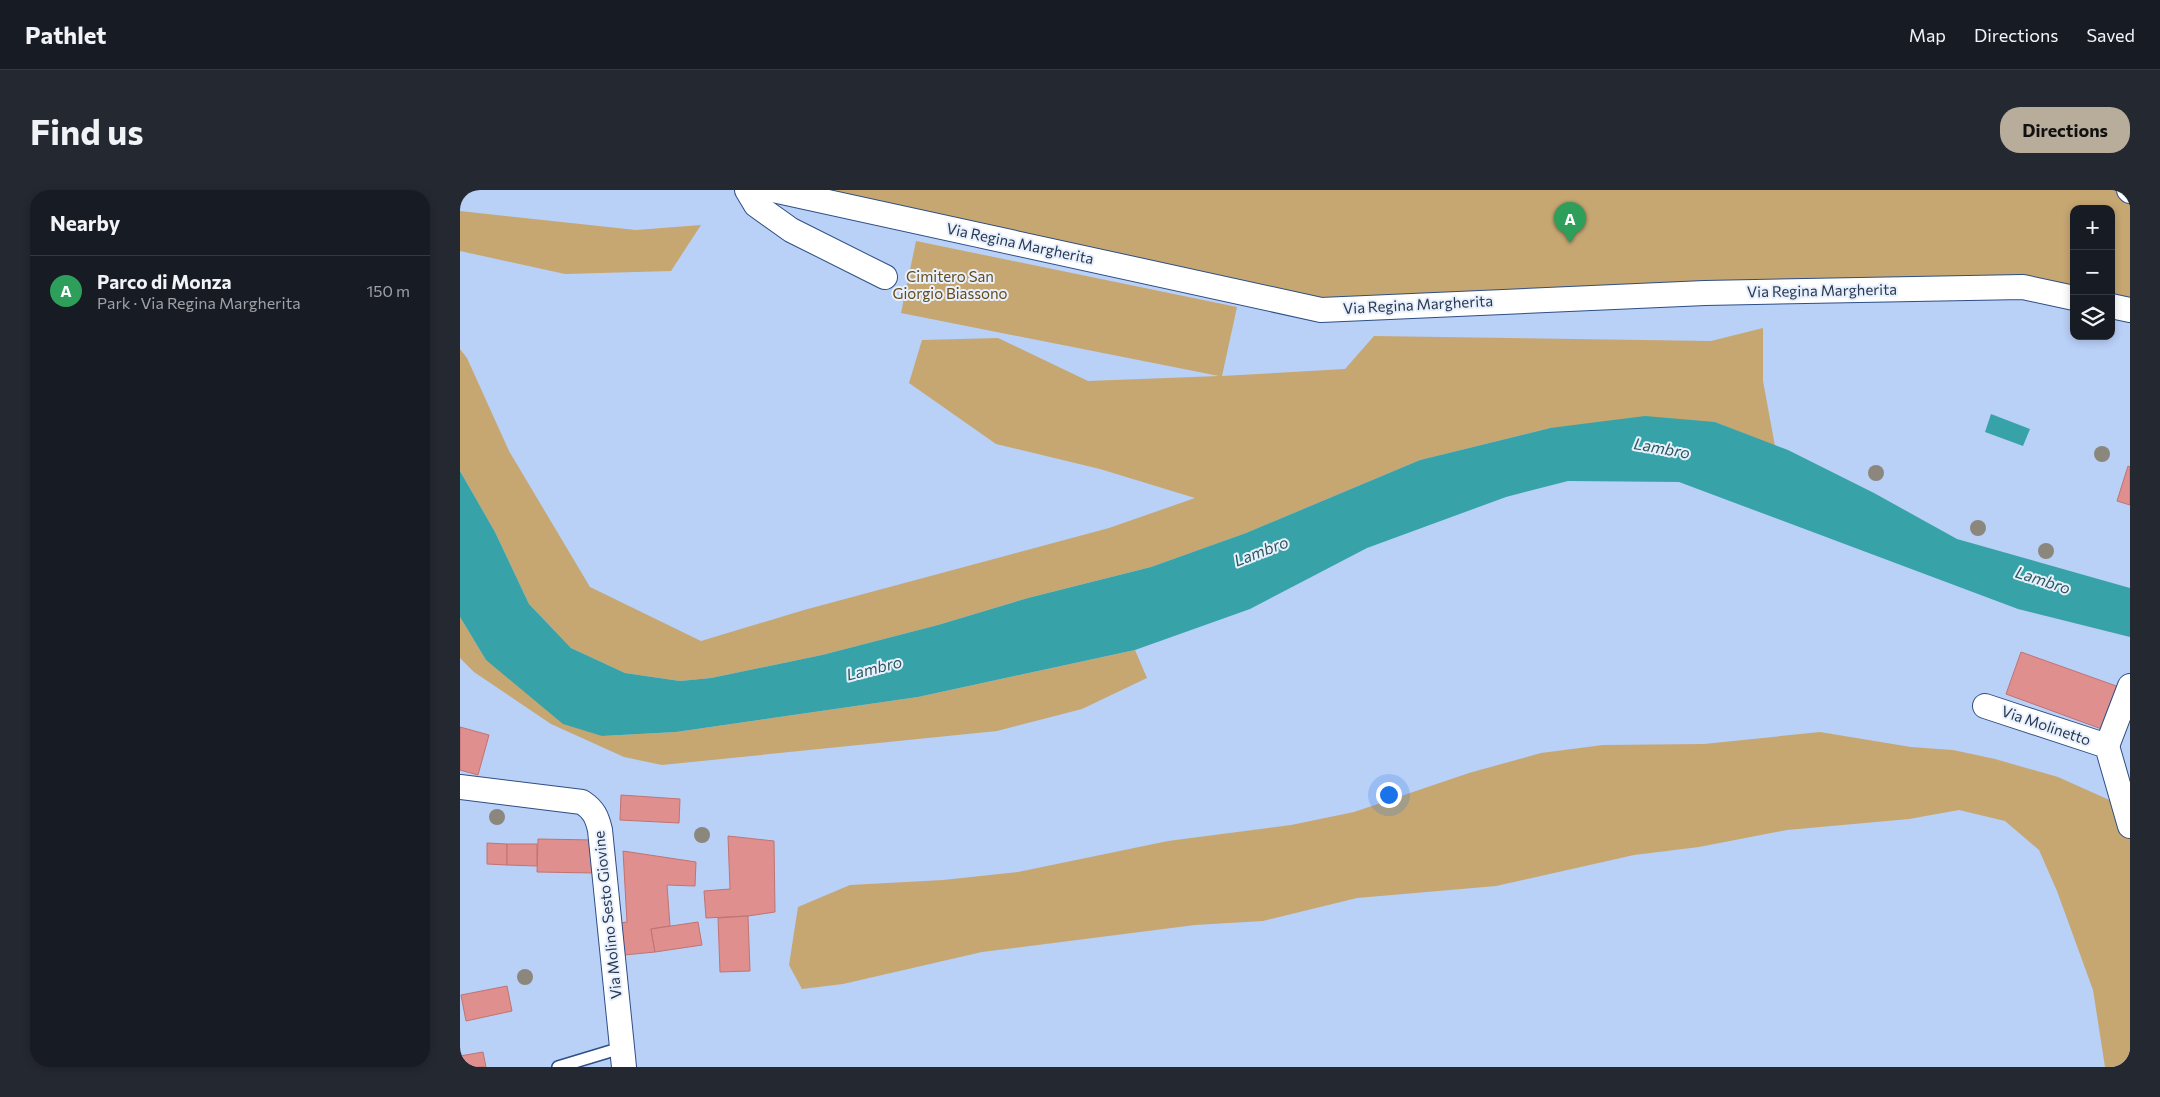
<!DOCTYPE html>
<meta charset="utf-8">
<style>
:root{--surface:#171b24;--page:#242831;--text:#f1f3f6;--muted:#9ea1a6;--line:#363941;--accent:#b8ad9a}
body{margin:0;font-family:Commissioner,sans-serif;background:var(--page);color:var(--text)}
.controls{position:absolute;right:15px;top:15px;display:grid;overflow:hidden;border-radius:10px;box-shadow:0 2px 8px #0003}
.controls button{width:45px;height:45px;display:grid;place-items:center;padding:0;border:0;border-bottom:1px solid var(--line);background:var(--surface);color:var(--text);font:25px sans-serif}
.you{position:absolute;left:928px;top:604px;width:18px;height:18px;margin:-12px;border:4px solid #fff;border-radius:50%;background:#1a73e8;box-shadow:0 0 0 8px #1a73e833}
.badge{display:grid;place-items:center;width:32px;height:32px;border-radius:50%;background:var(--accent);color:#fff;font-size:16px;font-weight:700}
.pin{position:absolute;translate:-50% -41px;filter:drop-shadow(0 1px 2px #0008)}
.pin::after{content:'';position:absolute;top:26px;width:18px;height:15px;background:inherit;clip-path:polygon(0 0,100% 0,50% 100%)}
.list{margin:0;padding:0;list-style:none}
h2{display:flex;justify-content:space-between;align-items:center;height:65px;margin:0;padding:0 20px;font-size:21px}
h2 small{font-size:16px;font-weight:400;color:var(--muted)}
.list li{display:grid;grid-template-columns:32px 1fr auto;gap:15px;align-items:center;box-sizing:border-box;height:70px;padding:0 20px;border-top:1px solid var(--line)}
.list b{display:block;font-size:19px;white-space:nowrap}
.list p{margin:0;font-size:16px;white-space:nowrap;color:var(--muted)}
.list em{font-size:16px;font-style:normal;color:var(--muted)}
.icon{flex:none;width:28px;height:28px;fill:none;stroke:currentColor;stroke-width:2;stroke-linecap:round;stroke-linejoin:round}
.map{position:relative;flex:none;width:1670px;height:877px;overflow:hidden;border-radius:20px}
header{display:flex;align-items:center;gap:30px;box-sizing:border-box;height:70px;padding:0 25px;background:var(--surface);border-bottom:1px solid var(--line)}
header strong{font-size:24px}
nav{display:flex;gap:28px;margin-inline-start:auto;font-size:18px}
.intro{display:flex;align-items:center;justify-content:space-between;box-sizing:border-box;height:120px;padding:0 30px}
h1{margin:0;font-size:35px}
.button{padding:12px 22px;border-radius:20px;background:var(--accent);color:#111;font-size:18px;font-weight:700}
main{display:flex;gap:30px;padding:0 30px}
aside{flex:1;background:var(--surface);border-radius:20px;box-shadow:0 2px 8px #0003}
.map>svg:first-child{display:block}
</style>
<header>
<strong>Pathlet</strong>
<nav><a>Map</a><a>Directions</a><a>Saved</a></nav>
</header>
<div class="intro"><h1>Find us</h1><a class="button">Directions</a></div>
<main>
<aside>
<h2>Nearby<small></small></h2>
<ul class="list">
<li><span class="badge" style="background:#2e9e5b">A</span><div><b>Parco di Monza</b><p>Park · Via Regina Margherita</p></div><em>150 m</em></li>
</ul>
</aside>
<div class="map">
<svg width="1670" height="877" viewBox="0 0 1670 877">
<rect width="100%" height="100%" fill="#b9d0f7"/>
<g fill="#c6a772">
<path d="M363,0H1670V111L1651,107V19H1614V99L861,109Z"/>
<path d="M0,21L176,40L241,35L211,81L105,84L0,61Z"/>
<path d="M456,51L777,117L762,186L885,179L914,146L1251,151L1303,138V191L1315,256L1255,232L1090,238L960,270L786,343L691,377L568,408L478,435L362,465L251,488L220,491L165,483L111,458L69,414L35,342L0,281V159L7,168L49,261L130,397L241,451L344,420L649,338L735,308L640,279L536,254L449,193L462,150L538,148L628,191L759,186L441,123Z"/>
<path d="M0,427L26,470L142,546L216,542L458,507L675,460L687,488L622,519L537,541L202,575L164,567L91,534L14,482L0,468Z"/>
<path d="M1360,542L1451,557L1493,560L1535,569L1598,587L1665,617L1670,636V877H1645L1633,800L1597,701L1579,660L1545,631L1499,620L1449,629L1327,640L1239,657L1174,665L1036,696L897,708L803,731L735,735L522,762L383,794L342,799L329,775L338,717L390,695L483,690L558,682L708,651L831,635L894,622L1009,583L1081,563L1143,555L1244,554Z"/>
</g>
<g fill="#37a3a9">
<path d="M1531,224L1570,239L1563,256L1525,242Z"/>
<path d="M1185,226L1255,232L1328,260L1414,303L1497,349L1670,398V447L1558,419L1219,292L1108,291L1046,307L907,358L790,419L675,460L458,507L216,542L142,546L103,534L26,470L0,427V281L35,342L69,414L111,458L165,483L220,491L251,488L362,465L478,435L568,408L691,377L786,343L960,270L1090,238Z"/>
</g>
<g fill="#de8f8e" stroke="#c17372">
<path d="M1668,276L1670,277V315L1657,311Z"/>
<path d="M1561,462L1662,498L1647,541L1546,504Z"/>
<path d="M0,537L29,545L18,585L0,580Z"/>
<path d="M161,605L220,609L219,633L160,630Z"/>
<path d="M268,646L314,651L315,722L288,726L246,728L244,701L270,699Z"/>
<path d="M78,649L135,650L134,683L77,682Z"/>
<path d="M27,653L47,654V675L27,674Z"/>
<path d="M47,654H77V676L47,675Z"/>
<path d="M163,661L236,672L235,696L207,695L210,736L191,739L195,762L164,765L160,733L167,732Z"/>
<path d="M288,726L290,781L260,782L258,728Z"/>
<path d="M238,732L242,755L195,762L191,739Z"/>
<path d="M47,796L52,821L6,831L1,805Z"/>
<path d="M23,862L26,877H0V866Z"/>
</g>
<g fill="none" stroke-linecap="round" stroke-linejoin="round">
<g stroke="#2e4e85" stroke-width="14">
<path id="lane" d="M98,877L161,858"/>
</g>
<g stroke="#2e4e85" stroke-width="26">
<g id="street">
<path d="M287,0L296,15L331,40L425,87"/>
<path d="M313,0L861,120L1245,103L1563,97L1614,108"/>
<path d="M1669,0L1670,1"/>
<path d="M1651,116L1670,120"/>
<path d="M1525,516L1647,556L1670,636"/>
<path d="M1647,556L1670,496"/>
<path d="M0,597L122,612C134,620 137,627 140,640L164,877"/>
</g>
</g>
<use href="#lane" stroke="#fff" stroke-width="11"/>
<use href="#street" stroke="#fff" stroke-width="24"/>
</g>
<g fill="#8b877c">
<circle cx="1642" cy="264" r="8"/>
<circle cx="1416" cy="283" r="8"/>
<circle cx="1518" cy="338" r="8"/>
<circle cx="1586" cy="361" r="8"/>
<circle cx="37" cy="627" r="8"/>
<circle cx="242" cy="645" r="8"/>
<circle cx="65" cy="787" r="8"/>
</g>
<g text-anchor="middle" stroke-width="4" stroke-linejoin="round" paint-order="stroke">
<g font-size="15" fill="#283851" stroke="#e8f0fd">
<text transform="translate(560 54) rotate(12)" y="5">Via Regina Margherita</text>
<text transform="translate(1362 101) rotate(-1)" y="5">Via Regina Margherita</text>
<text transform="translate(958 115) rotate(-3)" y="5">Via Regina Margherita</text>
<text transform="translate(1586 536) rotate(19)" y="5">Via Molinetto</text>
<text transform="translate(148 725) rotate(-96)" y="5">Via Molino Sesto Giovine</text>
</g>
<g font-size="15" fill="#654b18" stroke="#e8f0fd">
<text x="490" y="92">Cimitero San<tspan x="490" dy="17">Giorgio Biassono</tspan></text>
</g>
<g font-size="16" font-style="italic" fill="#2c5a5c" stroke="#e8f0fd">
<text transform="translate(1202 258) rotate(10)" y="6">Lambro</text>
<text transform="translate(801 361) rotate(-21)" y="6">Lambro</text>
<text transform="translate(1583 390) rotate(18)" y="6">Lambro</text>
<text transform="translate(414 478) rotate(-14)" y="6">Lambro</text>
</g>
</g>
</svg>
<div class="controls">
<button>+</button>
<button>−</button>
<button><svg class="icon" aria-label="layers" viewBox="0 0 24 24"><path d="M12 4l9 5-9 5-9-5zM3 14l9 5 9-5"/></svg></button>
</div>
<div class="you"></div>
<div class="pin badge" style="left:1110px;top:53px;background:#2e9e5b">A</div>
</div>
</main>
